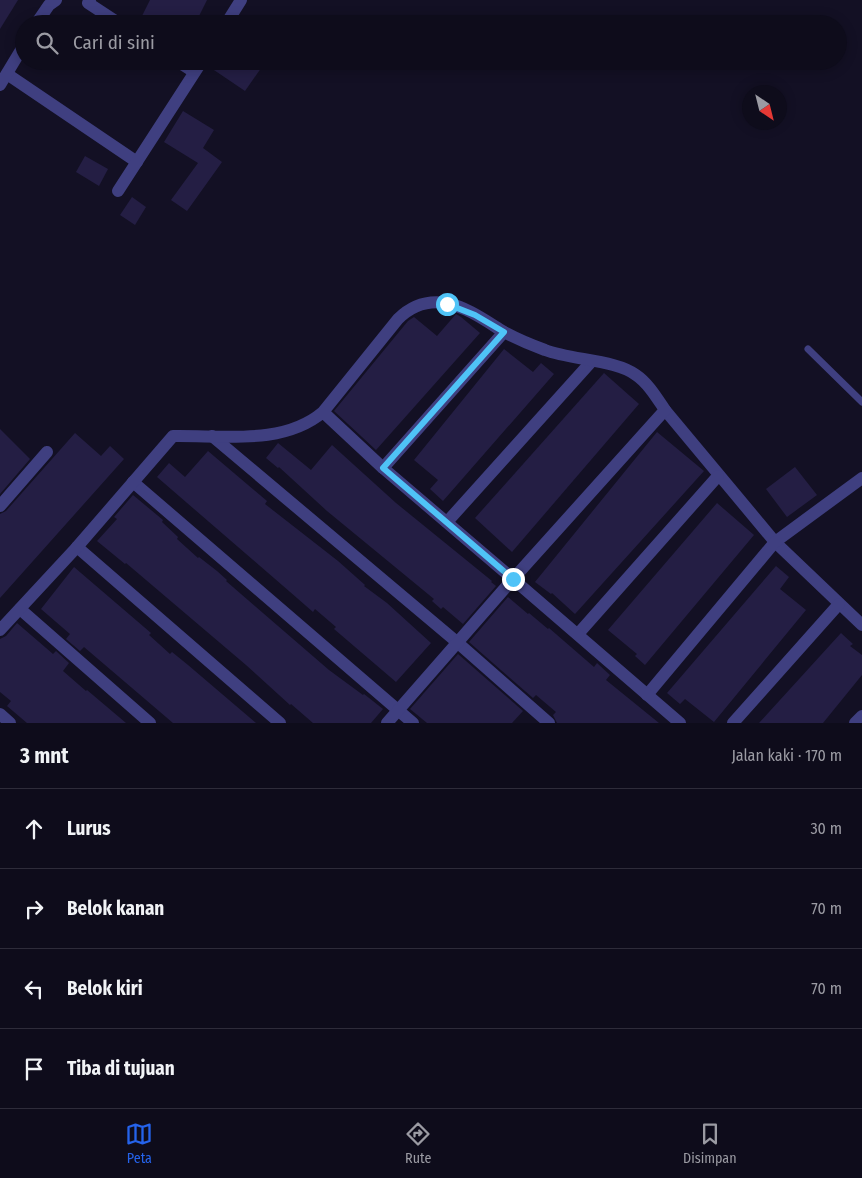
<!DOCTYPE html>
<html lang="id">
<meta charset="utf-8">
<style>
:root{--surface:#0e0c1b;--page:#171524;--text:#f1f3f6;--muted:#9b9ba3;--line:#2e2c3a;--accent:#2563eb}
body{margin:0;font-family:"Fira Sans Condensed",sans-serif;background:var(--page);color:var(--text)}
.compass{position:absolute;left:742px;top:85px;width:45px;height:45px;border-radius:50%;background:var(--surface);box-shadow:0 2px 12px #0003;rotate:145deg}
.stop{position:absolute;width:15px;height:15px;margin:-11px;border:4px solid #4fc3f7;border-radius:50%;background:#fff}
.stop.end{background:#4fc3f7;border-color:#fff;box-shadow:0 1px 5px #0008}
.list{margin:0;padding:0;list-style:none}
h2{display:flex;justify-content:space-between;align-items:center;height:65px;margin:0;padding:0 20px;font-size:21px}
h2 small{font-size:16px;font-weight:400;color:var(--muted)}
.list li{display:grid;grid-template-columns:32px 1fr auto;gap:15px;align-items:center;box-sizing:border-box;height:80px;padding:0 20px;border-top:1px solid var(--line)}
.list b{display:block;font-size:19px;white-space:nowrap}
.list em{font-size:16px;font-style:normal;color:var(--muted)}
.icon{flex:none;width:28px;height:28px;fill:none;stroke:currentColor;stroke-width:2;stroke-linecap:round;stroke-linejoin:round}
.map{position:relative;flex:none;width:862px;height:723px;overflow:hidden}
.search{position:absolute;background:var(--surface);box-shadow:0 2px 12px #0003;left:15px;right:15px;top:15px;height:55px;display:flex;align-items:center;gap:12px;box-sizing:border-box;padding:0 18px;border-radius:28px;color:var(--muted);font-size:19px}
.sheet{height:385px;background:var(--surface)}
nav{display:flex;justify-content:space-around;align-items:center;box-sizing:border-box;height:70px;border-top:1px solid var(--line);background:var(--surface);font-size:14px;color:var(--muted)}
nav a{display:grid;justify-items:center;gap:2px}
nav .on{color:var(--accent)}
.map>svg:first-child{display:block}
</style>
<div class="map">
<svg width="862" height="723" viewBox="0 0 862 723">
<rect width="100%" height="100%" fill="#131024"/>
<g fill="#241e44">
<path d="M0,0H18L0,29Z"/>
<path d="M150,0H207L195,24H138Z"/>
<path d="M210,61H266L245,91L208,66Z"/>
<path d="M183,111L214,130L203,148L222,162L187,211L171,200L198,163L164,142Z"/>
<path d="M85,156L108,169L99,186L76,172Z"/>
<path d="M132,197L146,207L135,225L120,215Z"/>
<path d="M456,314L461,317L480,333L376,450L334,411L408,321L414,317L437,336Z"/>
<path d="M504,349L533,372L541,363L554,374L443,501L430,489L438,480L414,460Z"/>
<path d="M604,373L639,404L512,552L475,518Z"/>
<path d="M0,429L30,459L0,494Z"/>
<path d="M657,432L704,471L575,614L552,593L551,594L535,582Z"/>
<path d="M75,433L101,456L110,446L124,459L0,598V514L6,511Z"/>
<path d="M278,443L311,470L332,445L396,503L492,581L491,582L496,586L463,624L443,607L441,609L432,601L434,599L327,511L279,467L278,468L266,458Z"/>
<path d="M208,451L267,501L265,504L338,561L365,585L364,586L387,603L431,643L396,682L334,629L336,627L315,609L313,612L297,598L157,477L169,463L185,477Z"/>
<path d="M795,467L817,495L787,517L766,489Z"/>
<path d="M133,495L163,520L162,522L178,537L177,539L198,558L199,557L217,571L227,580L226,581L329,670L363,695L364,694L383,709L371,723H313L291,704L290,705L246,665L126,563L125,564L97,541L117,519L114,517Z"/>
<path d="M717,503L754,535L645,665L635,656L637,654L608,630Z"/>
<path d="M776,566L789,577L780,589L806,610L714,722L685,699L680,704L667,693Z"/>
<path d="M74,567L151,633L149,635L170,654L172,652L188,665L256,723H173L84,647L80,651L66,639L70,634L41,609Z"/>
<path d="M508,597L528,614L529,613L548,629L549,628L594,667L597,663L610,675L606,680L659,723H557L553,715L556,712L536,695L533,698L469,642Z"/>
<path d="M17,623L53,654L56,651L69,663L63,671L86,691L87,690L126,723H27L7,706L11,701L0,692V639L6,636Z"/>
<path d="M841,633L853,644L850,646L862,655V675L823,723H759Z"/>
<path d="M458,654L523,711L512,723H427L410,709Z"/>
</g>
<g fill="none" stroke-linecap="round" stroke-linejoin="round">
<path stroke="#3f3f80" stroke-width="7" d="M808,349L862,402"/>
<g stroke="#3f3f80" stroke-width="12">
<path d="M90,0L88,3L120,24"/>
<path d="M36,24L49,5L56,0"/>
<path d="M226,24L241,0"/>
<path d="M177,61L194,72"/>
<path d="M7,74L137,162"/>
<path d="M0,85L24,45"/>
<path d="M118,191L202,61"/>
<path d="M665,410L775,542L862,625"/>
<path d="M212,436L458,643L549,723"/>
<path d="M383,468L504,332"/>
<path d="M133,482L413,723"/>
<path d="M0,506L47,452"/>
<path d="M447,522L591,362"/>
<path d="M77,547L280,723"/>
<path d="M20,609L150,723"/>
<path d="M0,630L77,547L173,436C222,435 283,446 323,412L398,319C411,306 427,300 446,303C467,307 486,321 504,332C517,339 531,345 545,350C571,360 617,360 636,375C648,383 657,398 665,410L513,579L383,468L323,412"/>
<path d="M578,634L718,476"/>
<path d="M647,695L775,542L862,478"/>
<path d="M0,714L10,723"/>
<path d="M387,723L513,579L680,723"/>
<path d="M733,723L839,604"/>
<path d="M855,723L862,716"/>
</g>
</g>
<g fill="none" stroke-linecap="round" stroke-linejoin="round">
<path stroke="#4fc3f7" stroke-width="6" d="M447,304L475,315L504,332L383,468L513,579"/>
</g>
</svg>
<svg class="compass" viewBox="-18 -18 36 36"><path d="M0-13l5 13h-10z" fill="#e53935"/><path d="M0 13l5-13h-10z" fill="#9b9ba3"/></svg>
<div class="stop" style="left:447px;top:304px"></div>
<div class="stop end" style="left:513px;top:579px"></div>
<div class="search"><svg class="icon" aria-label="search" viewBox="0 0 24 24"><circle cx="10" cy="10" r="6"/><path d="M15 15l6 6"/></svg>Cari di sini</div>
</div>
<section class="sheet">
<h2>3 mnt<small>Jalan kaki · 170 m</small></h2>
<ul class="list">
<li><svg class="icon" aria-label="ahead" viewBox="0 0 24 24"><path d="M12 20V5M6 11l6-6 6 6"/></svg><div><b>Lurus</b></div><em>30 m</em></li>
<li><svg class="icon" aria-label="right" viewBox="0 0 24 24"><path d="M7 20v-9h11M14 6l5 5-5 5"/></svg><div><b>Belok kanan</b></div><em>70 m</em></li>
<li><svg class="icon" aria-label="left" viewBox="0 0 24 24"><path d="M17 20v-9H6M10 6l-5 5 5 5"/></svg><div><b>Belok kiri</b></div><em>70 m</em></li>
<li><svg class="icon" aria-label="arrive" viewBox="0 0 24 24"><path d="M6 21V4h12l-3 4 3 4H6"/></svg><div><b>Tiba di tujuan</b></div></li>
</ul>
</section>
<nav>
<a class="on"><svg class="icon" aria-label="map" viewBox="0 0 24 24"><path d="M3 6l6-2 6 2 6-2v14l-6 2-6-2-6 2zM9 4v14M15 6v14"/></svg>Peta</a>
<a><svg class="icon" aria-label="directions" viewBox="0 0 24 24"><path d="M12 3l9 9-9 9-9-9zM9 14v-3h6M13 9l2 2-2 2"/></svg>Rute</a>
<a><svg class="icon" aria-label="saved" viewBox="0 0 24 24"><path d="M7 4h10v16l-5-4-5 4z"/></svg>Disimpan</a>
</nav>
